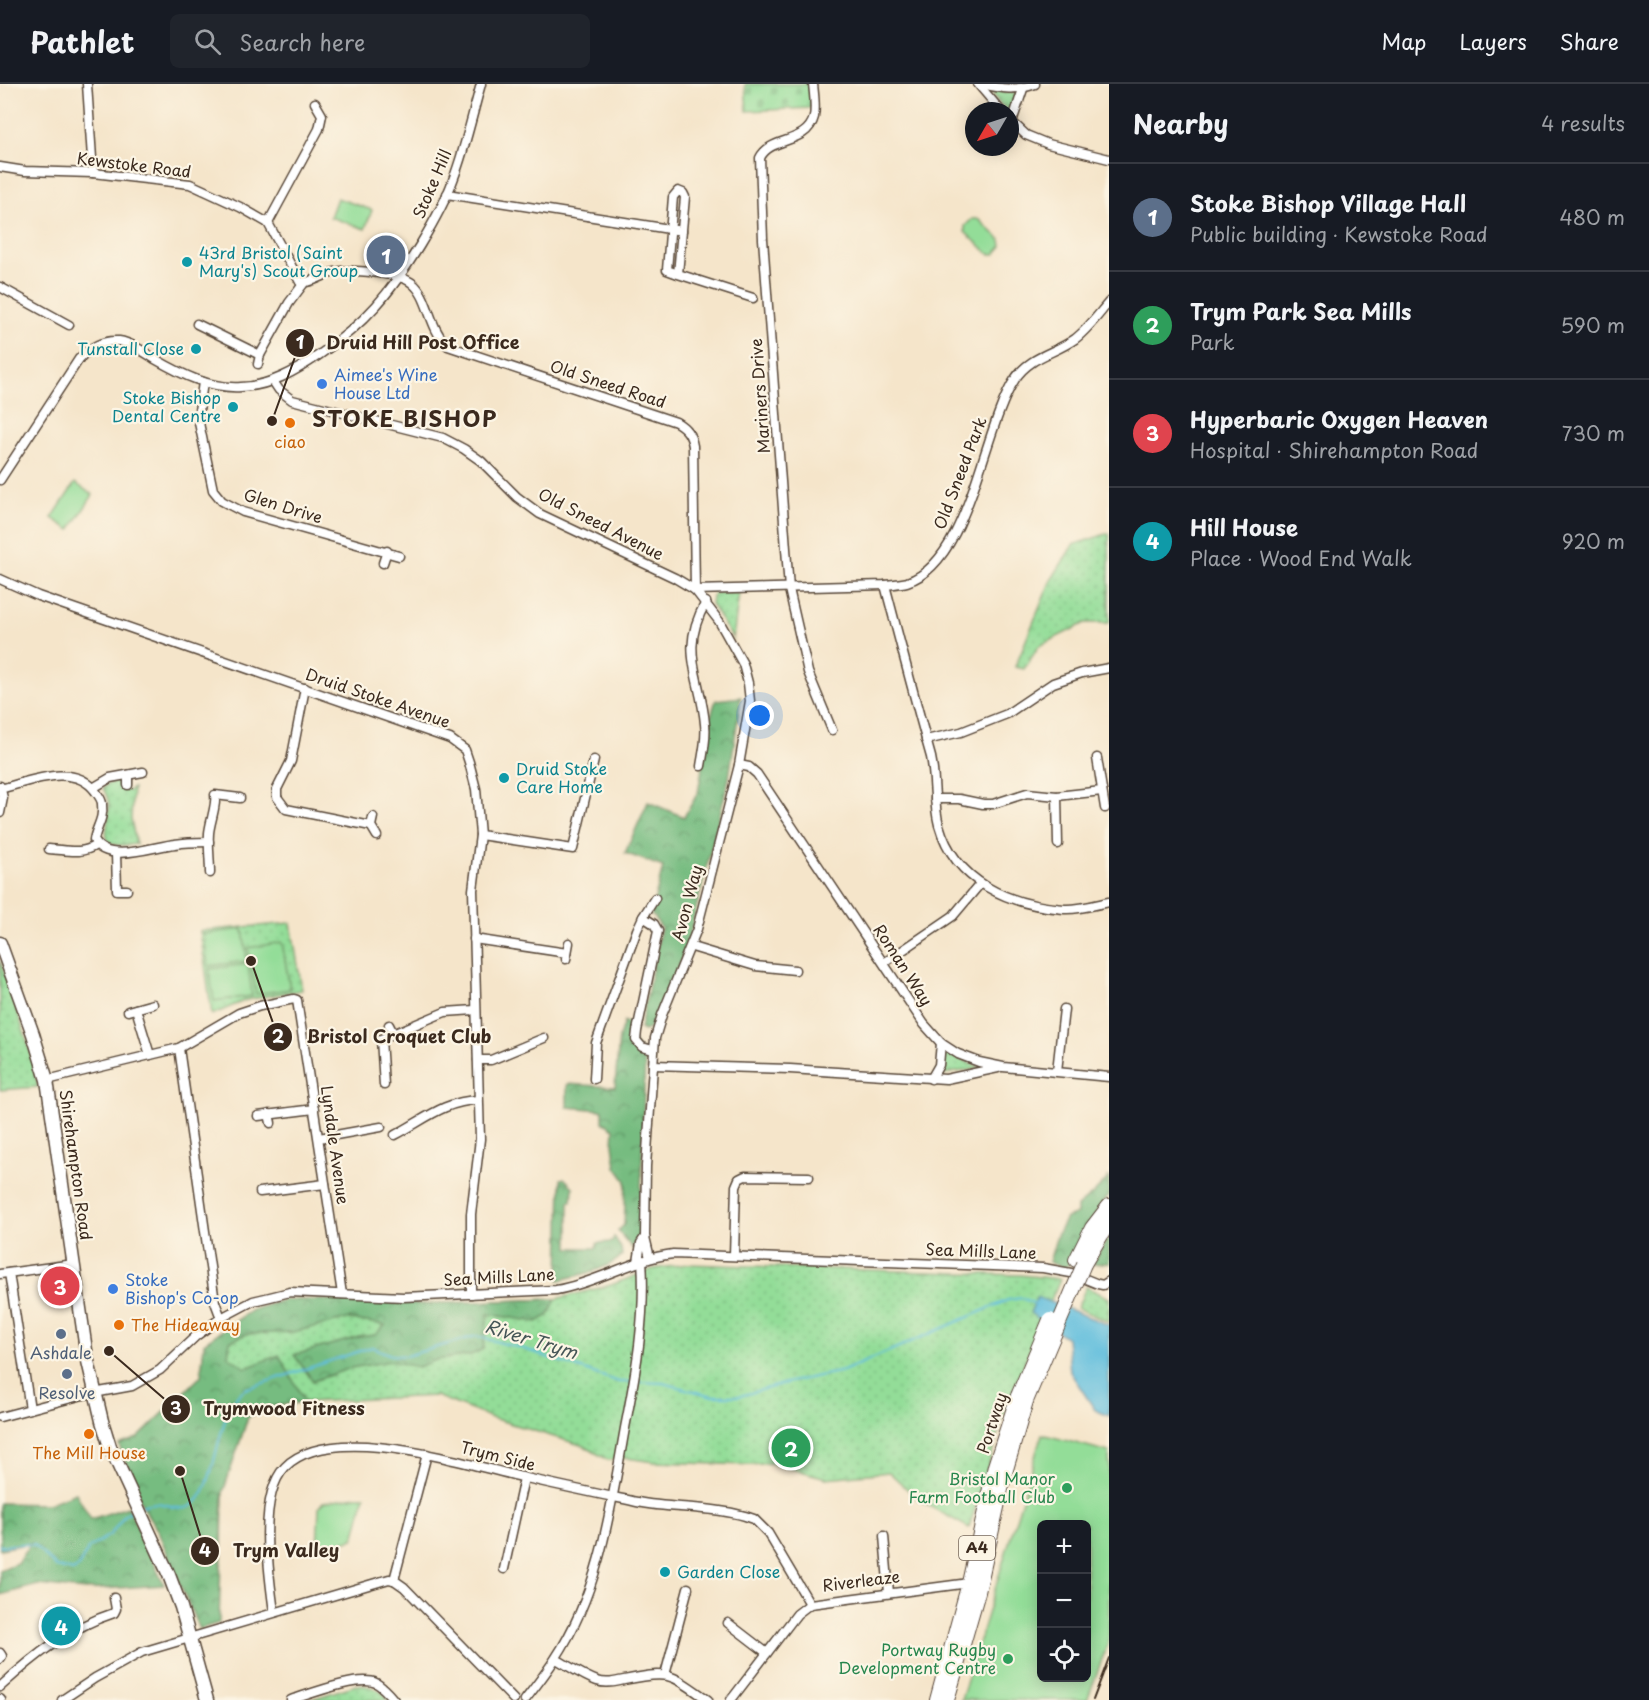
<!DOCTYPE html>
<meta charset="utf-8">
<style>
:root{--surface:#171b24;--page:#20242c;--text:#f1f3f6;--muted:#9ea1a6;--line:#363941;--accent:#d1495b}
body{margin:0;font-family:"Playpen Sans",sans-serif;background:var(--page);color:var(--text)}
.controls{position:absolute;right:18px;bottom:18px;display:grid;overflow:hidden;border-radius:9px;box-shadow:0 3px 15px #0003}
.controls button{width:54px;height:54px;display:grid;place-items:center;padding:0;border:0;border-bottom:2px solid var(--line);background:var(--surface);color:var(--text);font:30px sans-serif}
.compass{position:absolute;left:965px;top:18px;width:54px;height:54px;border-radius:50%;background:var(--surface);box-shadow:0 3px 15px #0003;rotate:231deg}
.you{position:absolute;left:760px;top:632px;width:21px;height:21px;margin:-15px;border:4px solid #fff;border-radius:50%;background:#1a73e8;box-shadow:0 0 0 9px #1a73e833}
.badge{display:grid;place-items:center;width:39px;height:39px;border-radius:50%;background:var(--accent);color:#fff;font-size:20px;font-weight:700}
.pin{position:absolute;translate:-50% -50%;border:3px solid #fff;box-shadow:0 2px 6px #0006}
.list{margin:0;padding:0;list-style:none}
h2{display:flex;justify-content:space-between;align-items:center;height:78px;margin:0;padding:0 24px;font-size:26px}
h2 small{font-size:20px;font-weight:400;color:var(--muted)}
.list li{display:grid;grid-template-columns:39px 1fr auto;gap:18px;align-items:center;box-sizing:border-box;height:108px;padding:0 24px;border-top:2px solid var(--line)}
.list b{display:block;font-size:22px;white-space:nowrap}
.list p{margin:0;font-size:20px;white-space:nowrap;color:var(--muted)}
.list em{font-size:20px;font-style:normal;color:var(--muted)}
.icon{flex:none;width:33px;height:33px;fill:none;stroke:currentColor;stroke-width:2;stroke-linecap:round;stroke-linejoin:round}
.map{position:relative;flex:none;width:1109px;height:1616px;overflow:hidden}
header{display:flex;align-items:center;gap:36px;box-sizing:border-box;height:84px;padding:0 30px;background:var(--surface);border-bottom:2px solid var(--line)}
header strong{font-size:28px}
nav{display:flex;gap:33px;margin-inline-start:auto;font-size:21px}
.search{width:420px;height:54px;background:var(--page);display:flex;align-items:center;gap:15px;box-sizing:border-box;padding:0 21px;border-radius:9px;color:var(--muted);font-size:22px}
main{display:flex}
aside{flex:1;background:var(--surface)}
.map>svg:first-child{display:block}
</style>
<header>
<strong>Pathlet</strong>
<div class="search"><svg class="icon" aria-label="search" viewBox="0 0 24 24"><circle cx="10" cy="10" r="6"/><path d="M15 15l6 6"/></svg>Search here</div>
<nav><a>Map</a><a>Layers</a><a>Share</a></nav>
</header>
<main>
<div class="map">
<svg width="1109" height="1616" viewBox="0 0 1109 1616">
<defs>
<pattern id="grass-dots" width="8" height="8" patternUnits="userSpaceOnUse" patternTransform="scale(1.5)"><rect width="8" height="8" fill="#93dd98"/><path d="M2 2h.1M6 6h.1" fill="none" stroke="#80be83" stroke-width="1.8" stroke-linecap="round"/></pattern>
<pattern id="forest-crowns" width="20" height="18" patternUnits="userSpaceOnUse" patternTransform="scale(1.5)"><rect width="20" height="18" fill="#76bc80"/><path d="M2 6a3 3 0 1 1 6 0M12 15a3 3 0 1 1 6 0" fill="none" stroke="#629968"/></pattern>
<pattern id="cemetery-stones" width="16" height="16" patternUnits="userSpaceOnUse" patternTransform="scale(1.5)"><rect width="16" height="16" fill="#93dd98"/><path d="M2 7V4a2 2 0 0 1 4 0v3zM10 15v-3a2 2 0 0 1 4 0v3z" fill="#80be83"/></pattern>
</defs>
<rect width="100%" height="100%" fill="#fcf5e5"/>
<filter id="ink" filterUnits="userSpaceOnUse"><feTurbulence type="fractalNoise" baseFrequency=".0167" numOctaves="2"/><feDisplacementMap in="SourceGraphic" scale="12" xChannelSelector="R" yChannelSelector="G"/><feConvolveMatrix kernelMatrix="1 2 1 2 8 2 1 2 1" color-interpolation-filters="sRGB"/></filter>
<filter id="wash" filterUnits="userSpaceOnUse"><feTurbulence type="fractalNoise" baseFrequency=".008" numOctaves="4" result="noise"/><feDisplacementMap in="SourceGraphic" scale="24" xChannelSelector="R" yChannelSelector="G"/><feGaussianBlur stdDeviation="1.35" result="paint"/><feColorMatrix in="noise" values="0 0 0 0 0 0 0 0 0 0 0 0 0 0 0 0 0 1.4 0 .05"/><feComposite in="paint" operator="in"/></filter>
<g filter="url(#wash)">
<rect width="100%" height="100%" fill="#f5e5ca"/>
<g fill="url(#grass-dots)" stroke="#67845b" stroke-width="1.5">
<path d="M991,6L1017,9L1011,29L999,19Z"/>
<path d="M1109,449V539H1085L1039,562L1024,585L1015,583L1050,498L1073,461Z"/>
<path d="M715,509H739L733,555L711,520L712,513Z"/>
<path d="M122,696L125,706L129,707L133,704L131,735L136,760C94,767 109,747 109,722C109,715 106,710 103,704L108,700Z"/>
<path d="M291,839L302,906L246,916L212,931L200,847Z"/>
<path d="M0,876L30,966L38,1003L0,1006Z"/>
<path d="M945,969L982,984L944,990L940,987Z"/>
<path d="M687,1180L1020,1191L1060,1195L1028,1270L1003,1333L969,1444L920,1417L889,1388L826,1394L771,1379L751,1381L654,1378L627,1374L608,1376L584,1362L492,1334L436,1312L305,1318L267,1323L248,1333L223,1408L222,1476L218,1500L199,1545L158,1447L143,1423L119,1361L138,1354L202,1292L204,1259L252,1226L284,1216H341L419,1220L556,1215L611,1201L653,1185Z"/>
<path d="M1086,1203L1109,1214V1238L1077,1224Z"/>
<path d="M356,1601C370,1601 381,1605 389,1616H309Z"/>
</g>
<g fill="url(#forest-crowns)" stroke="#58734f" stroke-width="1.5">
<path d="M741,613L729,694L689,853L677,887L649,945L644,947L640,945L661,843L651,830L663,783L625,769L648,718L684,733L698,709L710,635L716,616Z"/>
<path d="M624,938L633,941C632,954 633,963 645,970L640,1148L632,1164L618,1147L624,1141L626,1097L616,1083L613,1060L614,1045L603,1038V1026L567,1023V1000L615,1003L619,953Z"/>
<path d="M1109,1093V1112L1102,1120L1068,1181L1064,1184L1049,1178L1057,1151L1066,1134L1077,1130V1123L1094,1109Z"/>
<path d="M564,1094L573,1103L572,1117H569V1164H596L597,1159L612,1158L614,1153L621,1164L622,1171C611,1185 576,1192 559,1196L561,1095Z"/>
<path d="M1109,1152V1179L1092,1180Z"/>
<path d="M556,1215L549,1231L537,1238L488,1230L483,1265L471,1271L436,1276L418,1283L390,1277L351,1284L313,1297L294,1271L359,1253L375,1251L385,1241L348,1235L293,1248L247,1250L230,1257L228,1272L246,1284L279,1271L305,1318L267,1323L248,1333L223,1408L219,1539L199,1545L158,1447L143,1423L119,1361L138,1354L201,1292L204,1259L252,1226L284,1216H341L419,1220Z"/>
<path d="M76,1409L91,1435L128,1423L164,1501L85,1506L38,1501L0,1511V1486L17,1479L31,1459L0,1465V1419L48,1420Z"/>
</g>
<path fill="url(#cemetery-stones)" stroke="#67845b" stroke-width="1.5" d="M745,0H811V24L747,27Z"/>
<g fill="#93dd98" stroke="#67845b" stroke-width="1.5" fill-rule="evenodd">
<path d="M337,114L372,126L365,145L330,133Z"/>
<path d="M972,135H978L1001,156L1002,162L995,170H989L965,148V142Z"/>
<path d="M75,399L93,411L70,446L52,434Z"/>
<path d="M243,845L247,877L208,882L204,850Z"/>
<path d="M282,858L290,905L256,910L248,864Z"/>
<path d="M248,880L252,912L214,917L209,885Z"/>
<path d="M1042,1350L1109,1368V1556L1087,1616H961ZM1042,1440H1086V1594H1042Z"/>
<path d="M356,1412H365L354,1455L317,1465L319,1423L323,1418Z"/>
</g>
<path fill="#5fbddd" stroke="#4d747e" stroke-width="1.5" d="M1037,1213L1109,1241V1332L1095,1326L1070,1288L1067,1254L1030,1229Z"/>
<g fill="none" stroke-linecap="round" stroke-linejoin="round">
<g stroke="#5fbddd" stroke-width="2">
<path d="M637,1298L663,1299L713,1312H740L790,1298L843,1287L1008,1216L1022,1214L1035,1220"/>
<path d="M142,1422C163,1413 177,1430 191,1422C219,1406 214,1326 245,1305L372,1263L391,1271L406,1272L476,1252L524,1265L619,1298H631"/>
<path d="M0,1462L24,1460L34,1461L56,1483L73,1487L78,1483L89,1464L111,1450L125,1430L134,1426"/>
</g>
</g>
</g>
<g filter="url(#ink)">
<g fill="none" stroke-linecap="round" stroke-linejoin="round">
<g stroke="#574638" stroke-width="11">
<g id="minor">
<path d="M87,0L93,89"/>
<path d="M813,0C814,10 816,23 814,33C807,61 770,52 760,74L763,155L789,505L808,588L832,646"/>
<path d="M978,0L1001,27"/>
<path d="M982,0C1001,5 1017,7 1035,0"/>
<path d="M1010,36L1026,51L1048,60L1109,75"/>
<path d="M1012,38L1023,5"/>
<path d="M0,83L25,87L93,89L190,100L240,123L268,139L300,198C311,200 323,190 335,188C350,185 400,189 412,199C430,213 428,244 448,262L676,338C686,344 691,350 693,362L695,506"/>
<path d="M447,110L682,147"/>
<path d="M268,139L319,45L322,31L315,19"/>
<path d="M678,190L685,113L683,109L678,107L673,113L667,186L678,190L753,214"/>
<path d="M0,203L69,241"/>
<path d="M197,240L260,271"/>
<path d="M258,280L260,271L289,219L304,199"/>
<path d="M273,297L279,306L292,316L443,354L464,365L481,377L517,413L540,430L675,494L695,506L719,537L743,580L748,599L750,617L739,681L697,845L662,931L655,954L646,1082L645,1153L650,1174"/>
<path d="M203,298L198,334L213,406L222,417L243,428L399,472"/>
<path d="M0,396L79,275C89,264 103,256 119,257C132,259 144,268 155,275C181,290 210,305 241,303C270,302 296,287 319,271C366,239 391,208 420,161C432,141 445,119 453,96C465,65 472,32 481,0"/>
<path d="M383,479L387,467"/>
<path d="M0,495L38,512L450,655L465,666L469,678L476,705L480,751L473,806L480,1055L471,1130V1210"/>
<path d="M885,501C900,558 915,616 931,673C936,696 933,719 939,741C955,798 1009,821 1064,825C1078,826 1095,821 1109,818"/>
<path d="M695,506L885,501C892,500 900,500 907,498C970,478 982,346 1015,295C1030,272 1054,270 1075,255C1088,245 1098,231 1109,218"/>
<path d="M305,604L291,677L277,705V713L286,725L371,742"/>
<path d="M926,656L961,648L1007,630L1053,599L1082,589L1109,584"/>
<path d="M1097,674L1105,724"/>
<path d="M739,681L749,683L757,690L924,940L941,959L958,970L979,978L1003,983L1109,993"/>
<path d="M701,682C703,669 707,654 705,640C701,592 678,567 706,518"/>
<path d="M128,701V691"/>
<path d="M0,702L3,714L0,729"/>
<path d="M93,704L110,694L143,688"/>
<path d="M0,705C29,698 74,677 96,708C99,712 102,716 102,720C104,736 96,743 94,756C106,781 154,762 175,760C186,758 198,758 209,758"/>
<path d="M1057,712L1058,760"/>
<path d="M935,715H959L983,720H993L1027,709L1057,712L1102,707"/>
<path d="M373,733L371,742L377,752"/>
<path d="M480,751L573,765L594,676"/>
<path d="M49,765C67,766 81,771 96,761"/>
<path d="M116,769L117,806H127"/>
<path d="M210,789C210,776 208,762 209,749C210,738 217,720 215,711L240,714"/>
<path d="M643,833L654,840L658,847L637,947L636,956L642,963L653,966"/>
<path d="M474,855L567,869"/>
<path d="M692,863L755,882L795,886"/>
<path d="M566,875L569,859"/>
<path d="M884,879L953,832L980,800"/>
<path d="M136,925L150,971"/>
<path d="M128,927L153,920"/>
<path d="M389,941L393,949"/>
<path d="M179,964L215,1218L221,1234"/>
<path d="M478,976H491L544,954"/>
<path d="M653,981L790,985L946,995L998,984"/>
<path d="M1057,987L1064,925"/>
<path d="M594,995L596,959L637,846L643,833L655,814"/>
<path d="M931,995L939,981L941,959"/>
<path d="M47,996L179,964L239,929L260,922L294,915L297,916L342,1210"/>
<path d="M384,1001L381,955L445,928L475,926"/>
<path d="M269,1030L271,1039"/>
<path d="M258,1032L314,1025"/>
<path d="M395,1051C424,1036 444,1017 478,1016"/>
<path d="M319,1054L381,1043"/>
<path d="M260,1108L325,1100"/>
<path d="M734,1171L736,1102L739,1095L745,1092L809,1093"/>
<path d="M638,1178L641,1159L645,1153"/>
<path d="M9,1189L30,1325"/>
<path d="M0,1190L74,1180"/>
<path d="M0,1333L83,1311L132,1302L160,1286L196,1252L221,1234L253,1217L270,1213L290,1208L403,1213L556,1206C597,1199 632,1175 673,1170L1043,1184L1071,1189L1098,1200L1103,1201L1109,1197"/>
<path d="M884,1452L889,1509"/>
<path d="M504,1485L524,1394"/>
<path d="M394,1496L404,1503L514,1616"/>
<path d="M394,1496L427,1370"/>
<path d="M274,1528C269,1491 257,1412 285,1383C331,1336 465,1380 522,1393C560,1402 599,1410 637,1418C672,1425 710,1422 745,1432L754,1435L768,1449L810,1520"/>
<path d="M728,1539L767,1569"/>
<path d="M0,1569L2,1572L0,1575"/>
<path d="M556,1575C569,1582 583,1592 597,1597C606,1600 615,1598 624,1596C670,1586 671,1590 708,1616"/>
<path d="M665,1591L688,1504"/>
<path d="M0,1603C34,1572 70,1543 114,1529L116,1525L114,1514"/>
<path d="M0,1615L1,1616"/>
<path d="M62,1616L95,1594L142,1568L389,1495L394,1496"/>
<path d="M291,1616C310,1610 359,1591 376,1599C383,1603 389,1610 394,1616"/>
<path d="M525,1616C535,1603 546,1589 555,1575C600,1507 611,1423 625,1344C636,1288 646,1233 642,1176"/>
<path d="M731,1616L797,1530L810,1520L969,1499"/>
</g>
</g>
<g stroke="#574638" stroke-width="15">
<path id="secondary" d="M0,859L33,950L47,996L87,1273L102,1337L110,1363L169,1491L181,1523L207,1616"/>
</g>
<g stroke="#574638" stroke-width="16">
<g id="trunk">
<path d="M1076,1176L1092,1144L1109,1122"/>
<path d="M1084,1180L1109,1138"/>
<path d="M937,1616L969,1499L995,1382L1018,1312"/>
<path d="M947,1616L978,1508L1004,1392L1026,1317"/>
</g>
</g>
<use href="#minor" stroke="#fff" stroke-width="8"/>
<use href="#secondary" stroke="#fff" stroke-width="12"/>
<use href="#trunk" stroke="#fff" stroke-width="14"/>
<path stroke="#3b2a1e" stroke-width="2" d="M1093,1616L1109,1574"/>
<g stroke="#574638" stroke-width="16" stroke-linecap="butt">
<g id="trunk-bridge">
<path d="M1018,1312L1050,1236"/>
<path d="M1026,1317L1084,1180"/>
</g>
</g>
<use href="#trunk-bridge" stroke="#fff" stroke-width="14"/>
</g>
</g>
<g fill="#0f9aa8" stroke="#fcf5e5" stroke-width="2">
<circle cx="187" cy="178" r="6"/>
<circle cx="196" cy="265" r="6"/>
<circle cx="233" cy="323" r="6"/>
<circle cx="504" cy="694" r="6"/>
<circle cx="665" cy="1488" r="6"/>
</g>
<g fill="#3f7fe0" stroke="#fcf5e5" stroke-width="2">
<circle cx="322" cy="300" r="6"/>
<circle cx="113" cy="1205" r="6"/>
</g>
<g fill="#e8710a" stroke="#fcf5e5" stroke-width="2">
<circle cx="290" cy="339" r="6"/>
<circle cx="119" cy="1241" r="6"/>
<circle cx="89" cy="1350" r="6"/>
</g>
<g fill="#5c6f8a" stroke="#fcf5e5" stroke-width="2">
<circle cx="61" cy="1250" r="6"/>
<circle cx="67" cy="1290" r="6"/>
</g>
<g fill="#2e9e5b" stroke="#fcf5e5" stroke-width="2">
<circle cx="1067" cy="1404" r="6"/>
<circle cx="1008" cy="1575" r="6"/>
</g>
<g text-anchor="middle" stroke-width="4.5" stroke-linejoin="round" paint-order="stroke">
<rect fill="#fcf5e5" stroke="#75675a" stroke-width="1.5" x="959" y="1452" width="36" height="24" rx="4.5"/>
<g font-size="15" font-weight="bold" fill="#3b2a1e">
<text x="977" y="1469">A4</text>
</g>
<g font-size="16" fill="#3b2a1e" stroke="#fcf5e5">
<text transform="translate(134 81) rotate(7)" y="6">Kewstoke Road</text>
<text transform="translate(432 100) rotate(-67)" y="6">Stoke Hill</text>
<text transform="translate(608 300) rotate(18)" y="6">Old Sneed Road</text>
<text transform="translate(760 312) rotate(-94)" y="6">Mariners Drive</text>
<text transform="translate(960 389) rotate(-69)" y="6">Old Sneed Park</text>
<text transform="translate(283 422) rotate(17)" y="6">Glen Drive</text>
<text transform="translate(601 440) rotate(27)" y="6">Old Sneed Avenue</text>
<text transform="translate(378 614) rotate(19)" y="6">Druid Stoke Avenue</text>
<text transform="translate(687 819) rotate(-75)" y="6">Avon Way</text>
<text transform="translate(903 881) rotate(57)" y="6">Roman Way</text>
<text transform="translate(335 1061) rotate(82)" y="6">Lyndale Avenue</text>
<text transform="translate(76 1081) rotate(82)" y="6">Shirehampton Road</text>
<text transform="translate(981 1167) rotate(2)" y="6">Sea Mills Lane</text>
<text transform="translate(499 1193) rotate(-3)" y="6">Sea Mills Lane</text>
<text transform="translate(992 1339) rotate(-72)" y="6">Portway</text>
<text transform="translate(498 1372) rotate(14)" y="6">Trym Side</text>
<text transform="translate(861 1497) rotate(-7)" y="6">Riverleaze</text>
</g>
<g font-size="16" fill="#0d838f" stroke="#fcf5e5" text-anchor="start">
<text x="199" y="175">43rd Bristol (Saint<tspan x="199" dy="18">Mary's) Scout Group</tspan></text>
<text x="184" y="271" text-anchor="end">Tunstall Close</text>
<text x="221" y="320" text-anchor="end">Stoke Bishop<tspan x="221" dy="18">Dental Centre</tspan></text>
<text x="516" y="691">Druid Stoke<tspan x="516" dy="18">Care Home</tspan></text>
<text x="677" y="1494">Garden Close</text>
</g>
<g font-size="16" fill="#366cbe" stroke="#fcf5e5" text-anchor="start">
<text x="334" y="297">Aimee's Wine<tspan x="334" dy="18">House Ltd</tspan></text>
<text x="125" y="1202">Stoke<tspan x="125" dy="18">Bishop's Co-op</tspan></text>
</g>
<g font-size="16" fill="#c56008" stroke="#fcf5e5">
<text x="290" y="364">ciao</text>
<text x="131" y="1247" text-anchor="start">The Hideaway</text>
<text x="89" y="1375">The Mill House</text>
</g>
<g font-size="16" fill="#4e5e75" stroke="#fcf5e5">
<text x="61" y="1275">Ashdale</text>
<text x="67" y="1315">Resolve</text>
</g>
<g font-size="16" fill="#27864d" stroke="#fcf5e5" text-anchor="end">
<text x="1055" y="1401">Bristol Manor<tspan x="1055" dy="18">Farm Football Club</tspan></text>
<text x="996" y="1572">Portway Rugby<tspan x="996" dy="18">Development Centre</tspan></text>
</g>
<g font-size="18" font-style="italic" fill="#465657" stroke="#fcf5e5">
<text transform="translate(531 1256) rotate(17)" y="6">River Trym</text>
</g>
<g font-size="22" font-weight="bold" letter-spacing="1.5" fill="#3b2a1e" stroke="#fcf5e5">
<text x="405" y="343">STOKE BISHOP</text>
</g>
</g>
<path fill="none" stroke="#3b2a1e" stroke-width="2" d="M272 337L300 259M251 877L278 953M109 1267L176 1325M180 1387L205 1467"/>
<g fill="#3b2a1e" stroke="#fcf5e5" stroke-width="2">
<circle cx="272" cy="337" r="6"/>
<circle cx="251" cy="877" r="6"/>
<circle cx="109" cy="1267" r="6"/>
<circle cx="180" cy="1387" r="6"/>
<circle cx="300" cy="259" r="15"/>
<circle cx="278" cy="953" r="15"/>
<circle cx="176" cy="1325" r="15"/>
<circle cx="205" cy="1467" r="15"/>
</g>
<g font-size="18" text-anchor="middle" font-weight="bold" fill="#fff">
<text x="300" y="265">1</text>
<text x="278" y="959">2</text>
<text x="176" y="1331">3</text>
<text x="205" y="1473">4</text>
</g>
<g font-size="18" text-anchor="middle" font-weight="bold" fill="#3b2a1e" stroke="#fcf5e5" stroke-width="4.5" stroke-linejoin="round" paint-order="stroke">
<text x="423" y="265">Druid Hill Post Office</text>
<text x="399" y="959">Bristol Croquet Club</text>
<text x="284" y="1331">Trymwood Fitness</text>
<text x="286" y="1473">Trym Valley</text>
</g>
</svg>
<div class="controls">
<button>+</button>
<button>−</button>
<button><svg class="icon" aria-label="locate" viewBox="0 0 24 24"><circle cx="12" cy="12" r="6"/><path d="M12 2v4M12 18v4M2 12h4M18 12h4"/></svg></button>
</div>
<svg class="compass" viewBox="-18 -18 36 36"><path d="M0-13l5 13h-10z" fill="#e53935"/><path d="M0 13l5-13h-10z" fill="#9ea1a6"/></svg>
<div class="you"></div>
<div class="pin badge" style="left:386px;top:171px;background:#5c6f8a">1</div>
<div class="pin badge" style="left:791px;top:1364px;background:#2e9e5b">2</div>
<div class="pin badge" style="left:60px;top:1202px;background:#e0444e">3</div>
<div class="pin badge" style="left:61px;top:1542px;background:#0f9aa8">4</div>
</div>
<aside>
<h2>Nearby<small>4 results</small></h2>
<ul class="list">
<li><span class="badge" style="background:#5c6f8a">1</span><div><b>Stoke Bishop Village Hall</b><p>Public building · Kewstoke Road</p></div><em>480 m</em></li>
<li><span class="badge" style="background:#2e9e5b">2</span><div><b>Trym Park Sea Mills</b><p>Park</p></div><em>590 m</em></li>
<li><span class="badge" style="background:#e0444e">3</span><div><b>Hyperbaric Oxygen Heaven</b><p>Hospital · Shirehampton Road</p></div><em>730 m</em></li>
<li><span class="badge" style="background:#0f9aa8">4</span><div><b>Hill House</b><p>Place · Wood End Walk</p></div><em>920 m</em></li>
</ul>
</aside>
</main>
